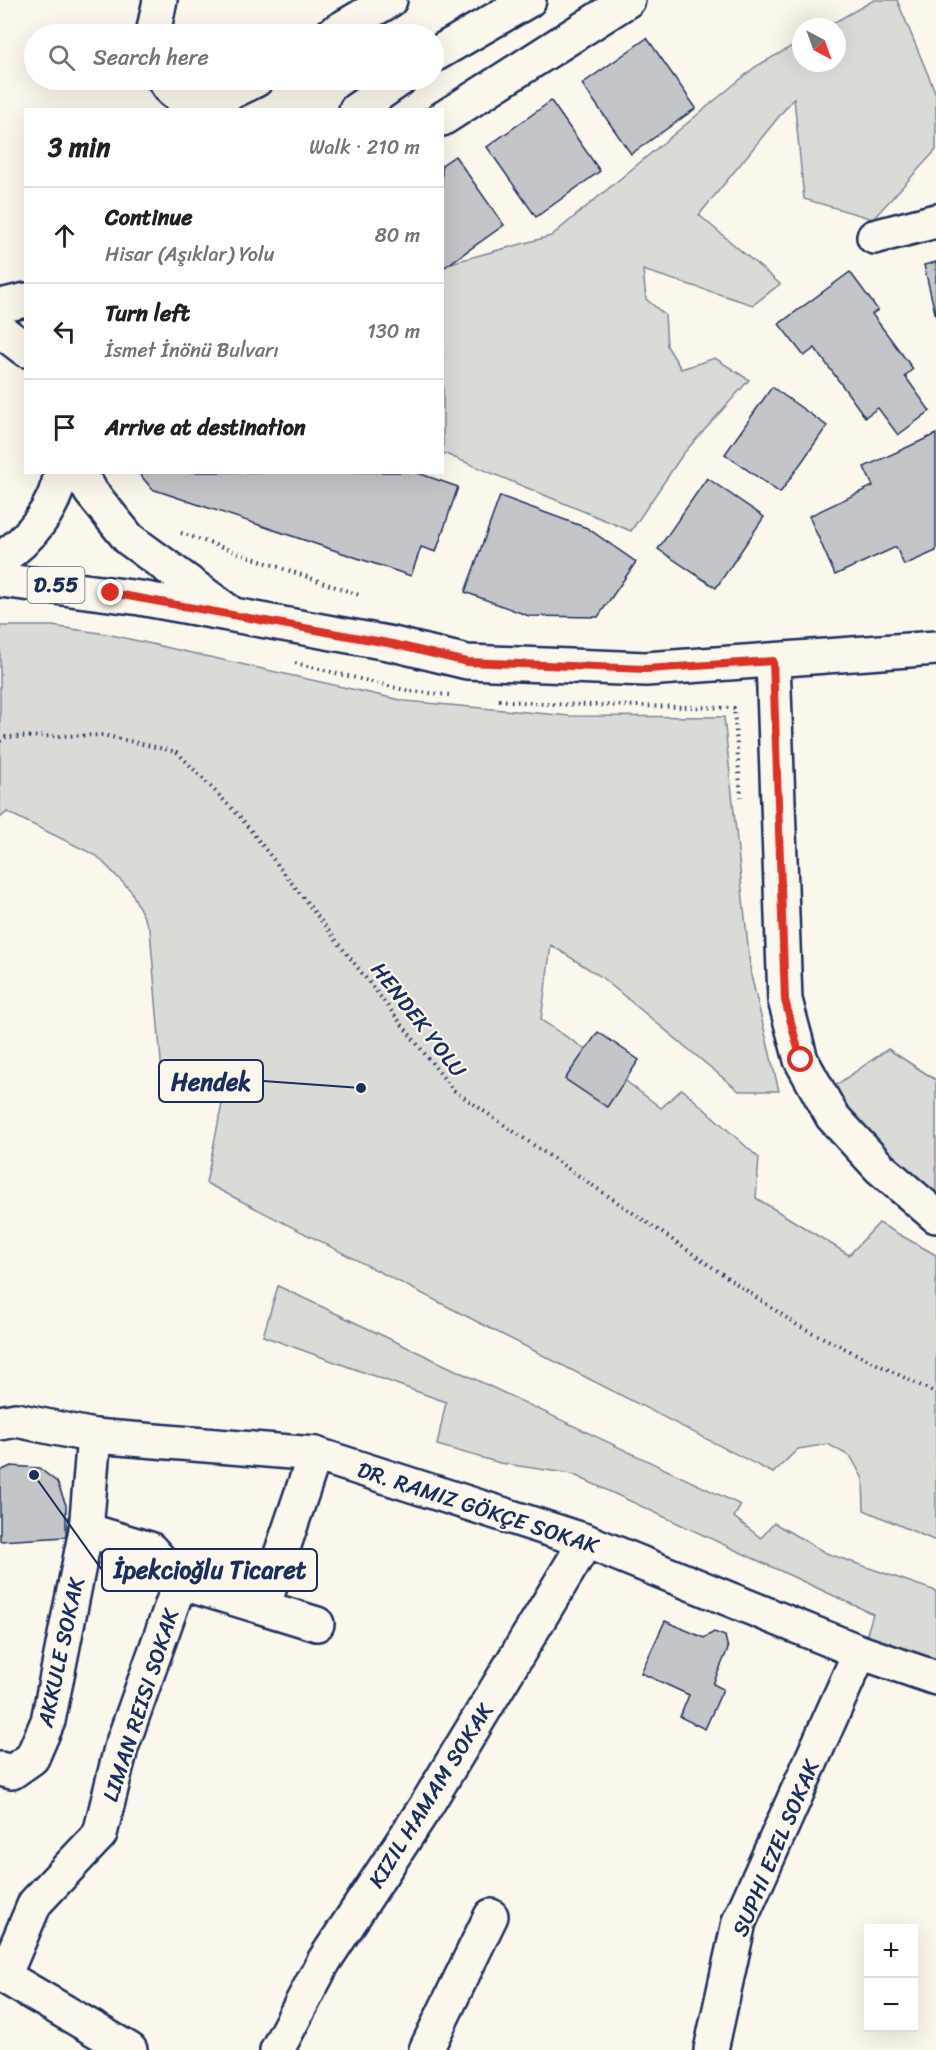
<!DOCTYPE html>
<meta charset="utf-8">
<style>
:root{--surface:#fff;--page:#f2f2f2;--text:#202124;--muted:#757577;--line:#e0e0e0}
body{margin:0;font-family:Sriracha,sans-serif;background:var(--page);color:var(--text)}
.controls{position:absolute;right:18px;bottom:18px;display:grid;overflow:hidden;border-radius:0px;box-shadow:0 6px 24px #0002}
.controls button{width:54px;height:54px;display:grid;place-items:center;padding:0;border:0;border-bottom:2px solid var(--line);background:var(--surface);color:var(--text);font:30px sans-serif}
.compass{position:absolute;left:792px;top:18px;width:54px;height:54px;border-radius:50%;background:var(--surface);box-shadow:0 6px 24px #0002;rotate:139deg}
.stop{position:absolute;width:18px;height:18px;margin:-14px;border:4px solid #d93025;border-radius:50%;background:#fff}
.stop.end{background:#d93025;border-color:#fff;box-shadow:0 2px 6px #0008}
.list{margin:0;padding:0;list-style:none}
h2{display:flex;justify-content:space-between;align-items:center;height:78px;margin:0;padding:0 24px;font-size:26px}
h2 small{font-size:20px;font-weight:400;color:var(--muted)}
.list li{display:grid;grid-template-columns:39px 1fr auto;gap:18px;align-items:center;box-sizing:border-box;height:96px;padding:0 24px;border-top:2px solid var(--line)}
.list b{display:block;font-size:22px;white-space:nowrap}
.list p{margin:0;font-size:20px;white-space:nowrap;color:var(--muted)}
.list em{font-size:20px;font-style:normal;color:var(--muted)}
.icon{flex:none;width:33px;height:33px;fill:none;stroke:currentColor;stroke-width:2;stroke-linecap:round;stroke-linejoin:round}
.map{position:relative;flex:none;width:936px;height:2050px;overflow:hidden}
.search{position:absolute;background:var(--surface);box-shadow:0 6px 24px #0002;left:24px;top:24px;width:420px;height:66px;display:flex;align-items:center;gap:15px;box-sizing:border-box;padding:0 21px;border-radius:33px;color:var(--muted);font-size:22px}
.panel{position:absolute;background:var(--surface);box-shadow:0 6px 24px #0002;left:24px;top:108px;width:420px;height:366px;border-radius:0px}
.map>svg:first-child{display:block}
</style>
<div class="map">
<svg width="936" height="2050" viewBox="0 0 936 2050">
<rect width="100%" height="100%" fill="#fbf7ec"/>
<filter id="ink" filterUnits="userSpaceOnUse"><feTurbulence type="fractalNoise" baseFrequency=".0167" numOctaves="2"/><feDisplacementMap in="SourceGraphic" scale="12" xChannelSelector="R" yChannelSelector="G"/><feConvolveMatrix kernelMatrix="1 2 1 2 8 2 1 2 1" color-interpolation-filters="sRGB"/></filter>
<g filter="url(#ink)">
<g fill="#dadad7" stroke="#7a849a" stroke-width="1.5">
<path d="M874,0H897L936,94V150L873,219L804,199L794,98L699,215L780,284L753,305L643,270L646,299L665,315L667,346L681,369L715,358L749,380L683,454L631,531L443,453V265L551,236L755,67L801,41V63H837V27H826Z"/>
<path d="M0,626H52L107,634L405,701L570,716L724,717L751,975L779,1091H739L600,976L551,945L541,1020L579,1045L661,1108L682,1089L759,1158L756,1198L849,1255L879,1223L936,1255V1541L864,1510L863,1479L851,1457L828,1444L798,1449L773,1473L206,1183L222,1104L162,1073L150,930L131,891L97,856L7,812L0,818Z"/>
<path d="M888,1049L936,1080V1199L864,1135L832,1088Z"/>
<path d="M278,1286L741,1505L734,1517L761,1538L774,1523L826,1553L936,1591V1671L864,1643L873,1614L572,1474L500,1463L437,1445L446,1402L263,1336Z"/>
</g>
<g fill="#c3c5c9" stroke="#1b2f5e" stroke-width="1.5">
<path d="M647,38L696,108L631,154L582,84Z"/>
<path d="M551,101L600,171L536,217L487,147Z"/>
<path d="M455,156L504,225L442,269V165Z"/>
<path d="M936,262V317L924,265Z"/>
<path d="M850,272L878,310L872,314L913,369L905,376L930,411L898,435L878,408L865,417L815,348L804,356L779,324Z"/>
<path d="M772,387L827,426L780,493L725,454Z"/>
<path d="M936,434V551L904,565L896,547L835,575L809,516L873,486L864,467Z"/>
<path d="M138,472H415L458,487L436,552L421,547L411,576L152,489Z"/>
<path d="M707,478L764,517L716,588L658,549Z"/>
<path d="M500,496L587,528L636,562L598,617L529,616L465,592Z"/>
<path d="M598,1032L639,1060L607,1107L565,1079Z"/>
<path d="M11,1466L39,1468L57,1482L66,1505V1537L0,1541V1471Z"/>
<path d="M665,1621L704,1638L714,1632L725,1636L728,1649L713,1684L723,1689L705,1729L680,1717L689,1695L641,1673Z"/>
</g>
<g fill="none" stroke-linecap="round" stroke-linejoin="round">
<g stroke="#1b2f5e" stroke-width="38">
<g id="minor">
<path d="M153,34L160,0"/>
<path d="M332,34L390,0"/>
<path d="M164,80L172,91L189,104L211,102L256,80"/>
<path d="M442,119L628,0"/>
<path d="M874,237L936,221"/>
<path d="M773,661L785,1000L801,1060L832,1116L880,1168L936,1216"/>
<path d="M0,1423L16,1420L94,1436L315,1454L586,1541L860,1652L936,1678"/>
<path d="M86,1530L150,1549L180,1582"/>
<path d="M180,1582L317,1624"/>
<path d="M263,1607L315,1454"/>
<path d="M0,1769L12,1772L32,1758L48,1721L86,1530L94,1436"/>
<path d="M0,1974L130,2050"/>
<path d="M4,1976L35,1903L100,1834L121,1748L180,1582"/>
<path d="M277,2050L324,1961L426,1806L586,1541"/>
<path d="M426,2050L491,1916"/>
<path d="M711,2050L739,1922L860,1652"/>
</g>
</g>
<g stroke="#1b2f5e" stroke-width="38">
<g id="major">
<path d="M434,55L529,0"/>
<path d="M356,110L399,80"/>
<path d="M0,306L26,300"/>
<path d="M0,330L26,350"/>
<path d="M80,472L91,492L129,539L229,612"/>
<path d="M0,559C29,541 56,507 61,472"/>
<path d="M0,580L140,598L393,644L467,662L646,669L936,648"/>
</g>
</g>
<g stroke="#1b2f5e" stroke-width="4" stroke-dasharray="1.5 4.5" stroke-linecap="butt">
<path d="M181,533L359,595"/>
<path d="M295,663L409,691L449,695"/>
<path d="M499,700L546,704L734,708L741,797"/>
<path d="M0,741L6,737L103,735L177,752L241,818L453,1090L797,1325L936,1393"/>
</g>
<use href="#minor" stroke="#fbf7ec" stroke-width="33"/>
<use href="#major" stroke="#fbf7ec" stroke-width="33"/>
</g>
</g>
<g fill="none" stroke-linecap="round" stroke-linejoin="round" filter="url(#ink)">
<path stroke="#d93025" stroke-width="8" d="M111,593L393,644L467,662L646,669L773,661L785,1000L801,1060"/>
</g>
<g text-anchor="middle" stroke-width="4.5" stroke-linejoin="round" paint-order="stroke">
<rect fill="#fbf7ec" stroke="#5e6b89" stroke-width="1.5" x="27.5" y="567" width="57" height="36" rx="4.5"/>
<g font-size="21" font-weight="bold" fill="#1b2f5e">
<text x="56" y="592">D.55</text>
</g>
<g font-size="22" fill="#1b2f5e" stroke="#fbf7ec">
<text transform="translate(419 1019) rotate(52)" y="8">HENDEK YOLU</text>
<text transform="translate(478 1507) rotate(18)" y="8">DR. RAMIZ GÖKÇE SOKAK</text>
<text transform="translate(60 1652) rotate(-78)" y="8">AKKULE SOKAK</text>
<text transform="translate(140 1705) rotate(-72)" y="8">LIMAN REISI SOKAK</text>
<text transform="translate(430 1795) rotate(-58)" y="8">KIZIL HAMAM SOKAK</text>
<text transform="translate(775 1848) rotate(-67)" y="8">SUPHI EZEL SOKAK</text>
</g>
</g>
<path fill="none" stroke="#1b2f5e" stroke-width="2" d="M361 1088L263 1081M34 1475L102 1570"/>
<g fill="#1b2f5e" stroke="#fbf7ec" stroke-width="2">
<circle cx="361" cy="1088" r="6"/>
<circle cx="34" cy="1475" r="6"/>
</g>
<g fill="#fbf7ec" stroke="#1b2f5e" stroke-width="2">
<rect x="159" y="1060" width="104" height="42" rx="6"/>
<rect x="102" y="1549" width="215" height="42" rx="6"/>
</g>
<g font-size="24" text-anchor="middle" font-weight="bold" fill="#1b2f5e">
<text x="211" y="1090">Hendek</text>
<text x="210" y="1578">İpekcioğlu Ticaret</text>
</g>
</svg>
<div class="controls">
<button>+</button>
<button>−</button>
</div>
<svg class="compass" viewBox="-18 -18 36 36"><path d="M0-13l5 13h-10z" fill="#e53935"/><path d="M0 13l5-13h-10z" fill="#757577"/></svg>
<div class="stop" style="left:801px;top:1060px"></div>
<div class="stop end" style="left:111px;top:593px"></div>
<div class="search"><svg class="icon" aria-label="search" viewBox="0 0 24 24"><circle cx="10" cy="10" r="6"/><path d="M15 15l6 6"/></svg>Search here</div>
<section class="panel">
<h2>3 min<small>Walk · 210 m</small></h2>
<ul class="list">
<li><svg class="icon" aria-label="ahead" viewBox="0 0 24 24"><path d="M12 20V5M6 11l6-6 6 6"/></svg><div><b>Continue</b><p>Hisar (Aşıklar) Yolu</p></div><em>80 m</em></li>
<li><svg class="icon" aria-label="left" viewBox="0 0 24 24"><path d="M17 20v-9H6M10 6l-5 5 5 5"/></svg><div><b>Turn left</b><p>İsmet İnönü Bulvarı</p></div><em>130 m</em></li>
<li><svg class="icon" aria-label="arrive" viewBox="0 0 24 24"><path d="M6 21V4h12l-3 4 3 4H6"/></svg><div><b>Arrive at destination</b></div></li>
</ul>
</section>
</div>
